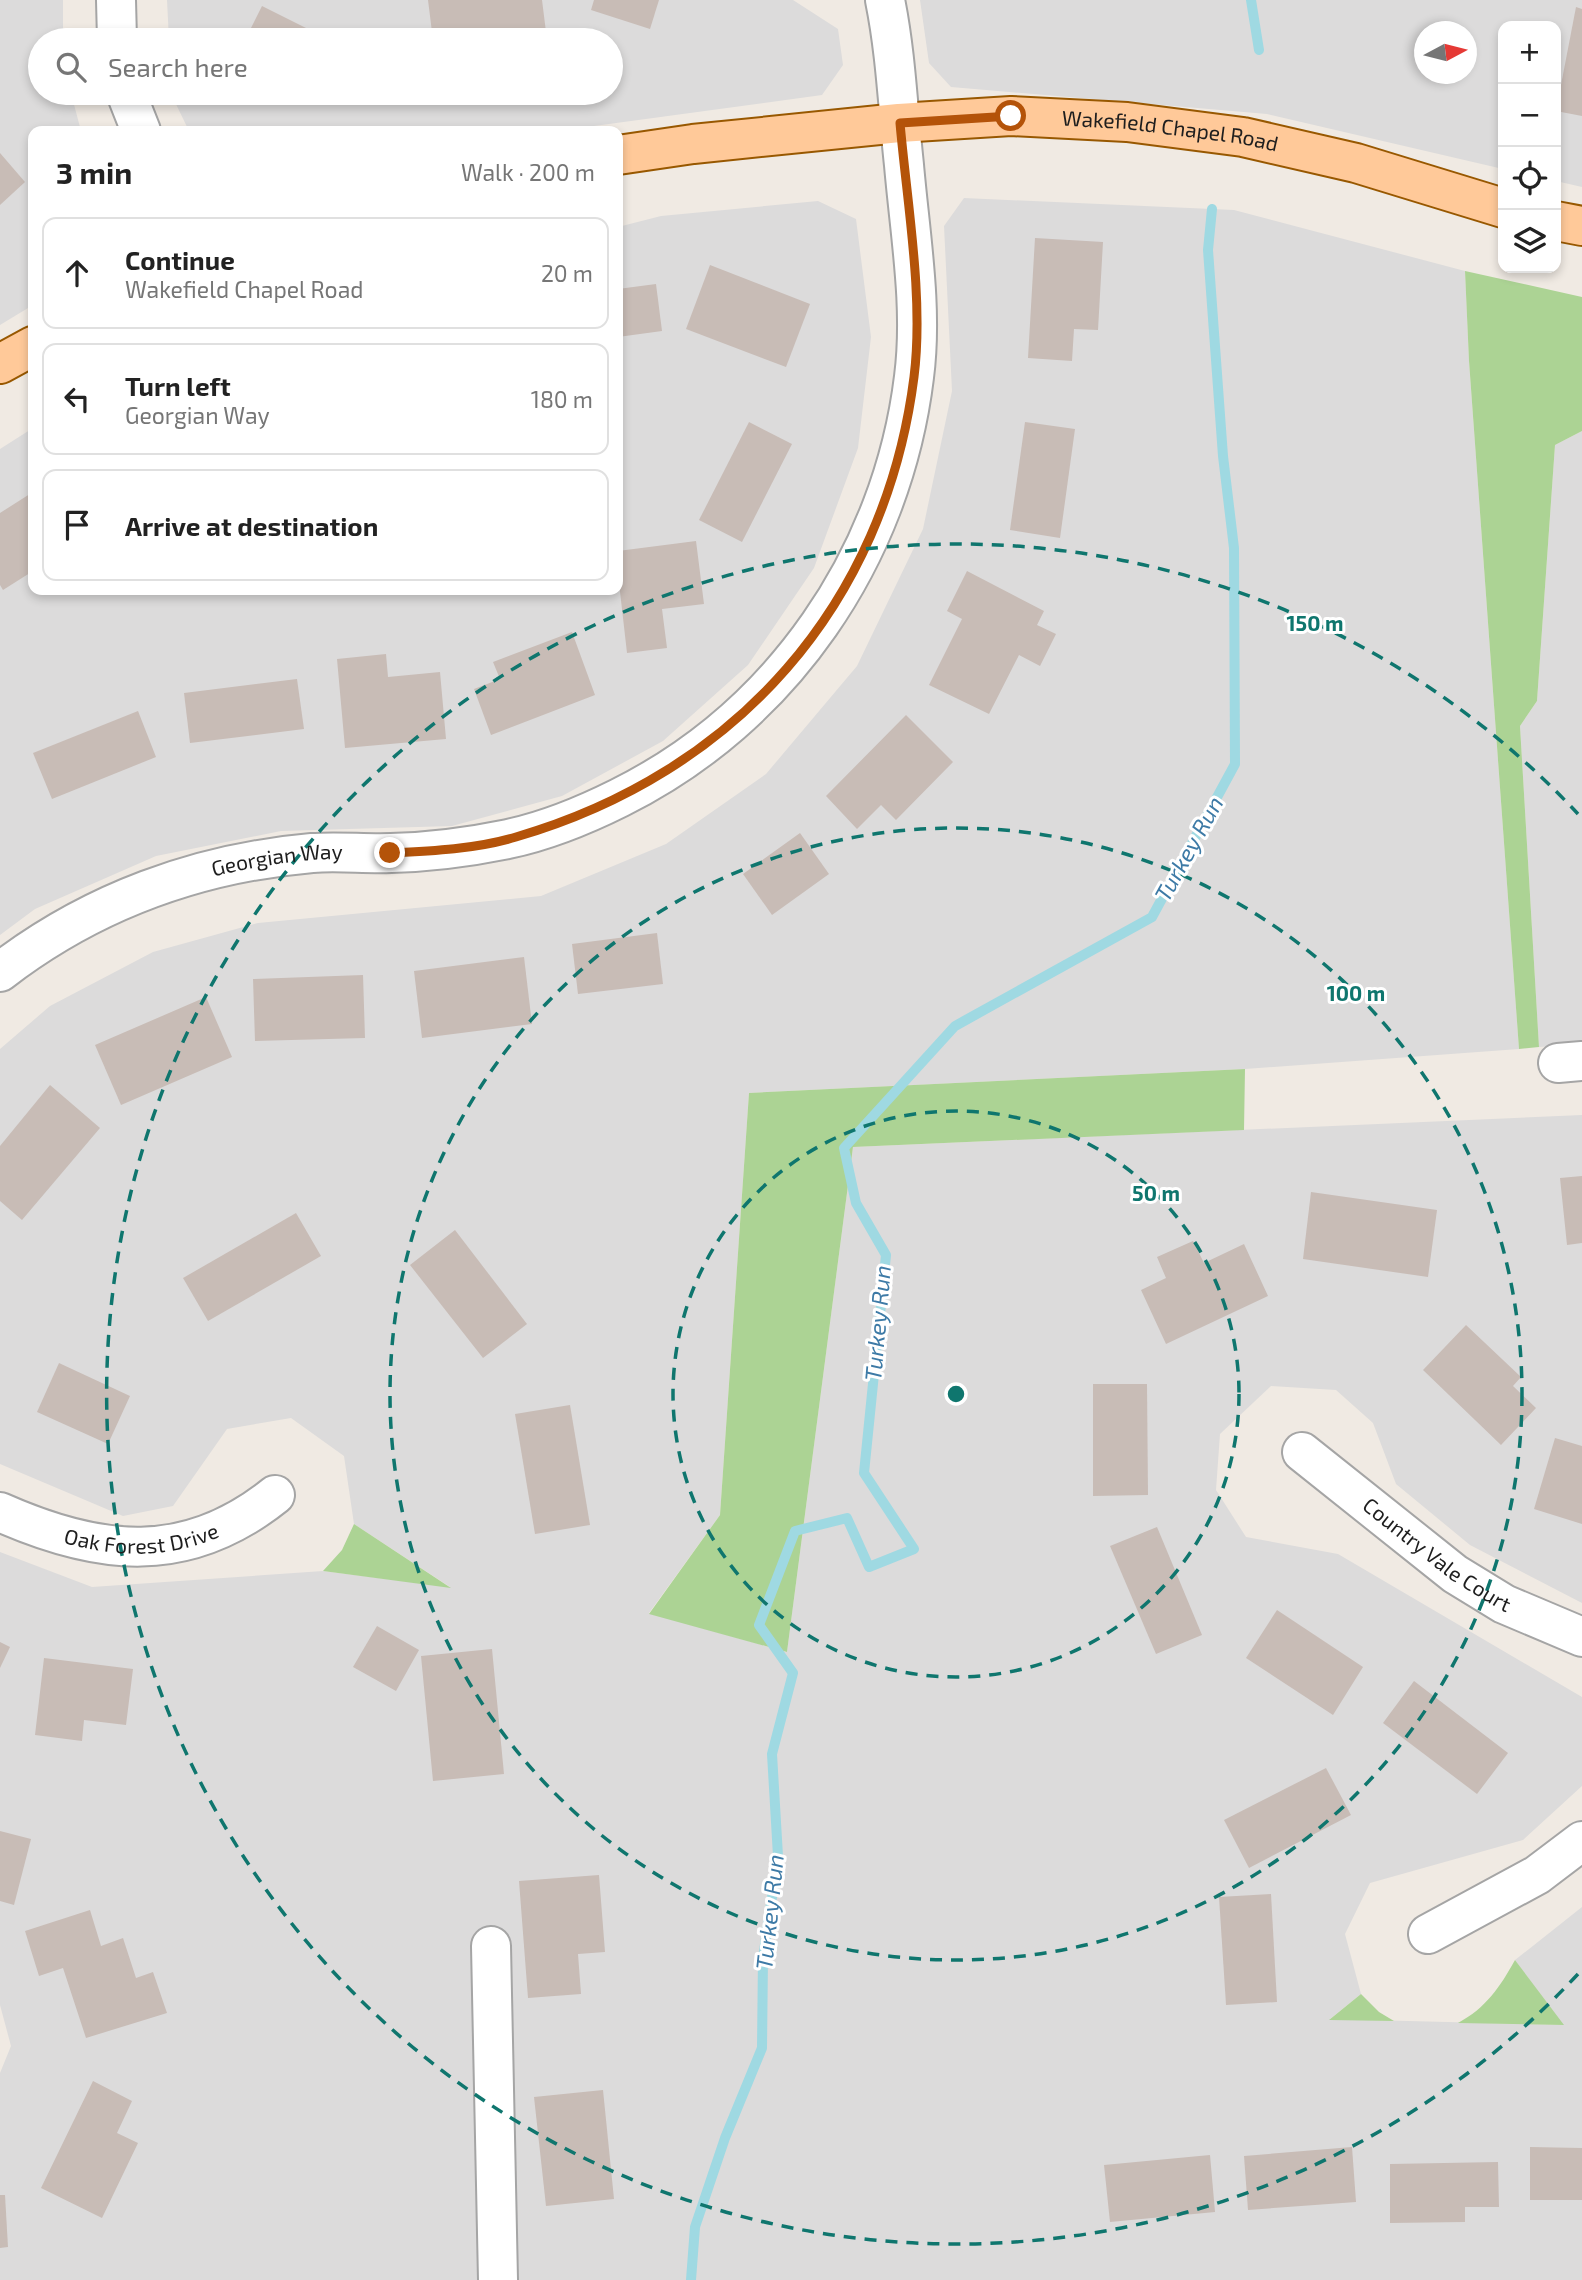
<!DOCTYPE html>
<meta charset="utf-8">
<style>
:root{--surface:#fff;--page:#f6f6f6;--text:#222;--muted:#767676;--line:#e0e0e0}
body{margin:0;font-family:"Exo 2",sans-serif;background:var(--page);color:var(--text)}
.controls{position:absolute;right:21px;top:21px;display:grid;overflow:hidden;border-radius:14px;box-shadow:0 4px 10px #0003}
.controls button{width:63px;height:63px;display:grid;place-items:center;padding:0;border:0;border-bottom:2px solid var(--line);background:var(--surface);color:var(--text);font:35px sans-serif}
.compass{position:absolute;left:1414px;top:21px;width:63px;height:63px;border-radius:50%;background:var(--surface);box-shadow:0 4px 10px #0003;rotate:83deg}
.stop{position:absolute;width:21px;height:21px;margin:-16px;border:5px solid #b45309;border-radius:50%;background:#fff}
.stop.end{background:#b45309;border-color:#fff;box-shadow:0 2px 7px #0008}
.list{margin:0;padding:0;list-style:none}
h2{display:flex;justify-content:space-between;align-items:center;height:91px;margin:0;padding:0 28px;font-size:30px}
h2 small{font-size:23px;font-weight:400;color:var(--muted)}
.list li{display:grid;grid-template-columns:46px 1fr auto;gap:21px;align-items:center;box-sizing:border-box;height:112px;margin:0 14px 14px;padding:0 14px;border:2px solid var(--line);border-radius:14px}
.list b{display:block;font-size:26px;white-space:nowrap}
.list p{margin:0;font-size:23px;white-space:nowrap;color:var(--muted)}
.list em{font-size:23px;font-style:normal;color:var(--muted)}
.icon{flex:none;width:38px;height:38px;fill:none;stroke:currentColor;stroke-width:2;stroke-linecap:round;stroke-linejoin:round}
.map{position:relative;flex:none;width:1582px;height:2280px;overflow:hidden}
.search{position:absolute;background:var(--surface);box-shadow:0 4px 10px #0003;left:28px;top:28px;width:595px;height:77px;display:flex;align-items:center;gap:18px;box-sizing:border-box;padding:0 24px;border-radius:38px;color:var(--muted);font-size:26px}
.panel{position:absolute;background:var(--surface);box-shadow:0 4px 10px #0003;left:28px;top:126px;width:595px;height:469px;border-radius:14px}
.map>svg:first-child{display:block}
</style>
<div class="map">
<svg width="1582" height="2280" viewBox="0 0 1582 2280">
<rect width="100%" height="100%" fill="#f0eae3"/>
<g fill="#dcdbdb" fill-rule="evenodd">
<path d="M0,0H63V40H40V93H71L81,131H33V305L0,325Z"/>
<path d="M167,0H793L838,29L843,65L822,95L557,131H189L174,100V93H611V40H169Z"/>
<path d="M920,0H1582V187L1556,181V26H1503V169L1267,114L951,87L929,63ZM1424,32H1466V74H1424Z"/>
<path d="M964,198L1234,210L1465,271L1469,361L1519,1049L1245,1069L749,1093L720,1515L649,1613L787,1652L853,1147L1582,1115V1603L1470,1545L1396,1484L1373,1423L1336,1390L1271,1386L1220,1434L1216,1490L1246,1537L1338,1554L1582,1697V1786L1523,1840L1370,1883L1345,1934L1361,1994L1330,2019L1563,2025L1515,1960L1582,1907V2280H0V2073L11,2046L0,2005V1552L92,1587L323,1571L450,1587L354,1524L344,1456L291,1418L227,1429L173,1506L123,1516L0,1464V1049L50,1006L153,952L258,923L541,896L666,844L766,774L857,666L923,529L952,391L944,226Z"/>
<path d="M818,201L856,219L871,337L858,448L814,568L748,665L663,741L562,796L452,826L281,831L156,856L35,909L0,935V449L33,428V590H618V227L661,216Z"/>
<path d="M1582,431V1044L1539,1047L1520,726L1537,701L1555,445Z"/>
</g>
<g fill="#acd394">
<path d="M1465,271L1582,297V431L1555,445L1537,701L1520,726L1539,1047L1519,1049L1469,361Z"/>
<path d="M1245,1069L1244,1130L853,1147L787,1652L649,1614L720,1515L749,1093Z"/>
<path d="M354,1524L451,1588L323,1571L342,1550Z"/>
<path d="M1515,1960L1564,2025L1458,2023C1486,2008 1500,1987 1515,1960Z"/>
<path d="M1361,1994L1379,2012L1394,2021L1329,2020Z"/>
</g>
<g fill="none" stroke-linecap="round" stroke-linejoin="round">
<g stroke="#9fd9e2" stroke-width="10">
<path d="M1251,0L1259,50"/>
<path d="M691,2280L695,2227L725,2138L762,2048L763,1958L778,1856L772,1754L793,1673L759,1625L795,1531L847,1518L869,1567L914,1549L864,1473L886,1255L856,1203L844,1148L955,1026L1152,917L1235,764L1234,548L1223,456L1208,250L1212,209"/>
</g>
</g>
<g fill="#c8bcb6">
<path d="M428,0H542L547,40H433Z"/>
<path d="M594,0H659L650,29L591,10Z"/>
<path d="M262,6L330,40H245Z"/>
<path d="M1576,7L1582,9V116L1556,111Z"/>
<path d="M327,93H346L342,100Z"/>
<path d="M0,153L25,182L0,205Z"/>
<path d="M1035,238L1103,242L1098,330L1074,329L1072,361L1028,358Z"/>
<path d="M710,265L810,304L786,367L686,329Z"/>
<path d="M656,284L662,331L618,337V289Z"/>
<path d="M749,422L792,444L742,542L699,520Z"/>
<path d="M1025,422L1075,429L1060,538L1010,530Z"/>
<path d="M33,492V571L3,590L0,585V513Z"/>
<path d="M696,541L704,604L662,609L667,648L627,653L618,574V551Z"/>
<path d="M967,571L1044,611L1037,625L1056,634L1040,666L1019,655L989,714L929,685L962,619L947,611Z"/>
<path d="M572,632L595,695L491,735L474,689L500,679L493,662Z"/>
<path d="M386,654L388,677L440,672L446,739L345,748L337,659Z"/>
<path d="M297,679L304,729L190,743L184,693Z"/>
<path d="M138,711L156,757L52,799L33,753Z"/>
<path d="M906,715L953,762L896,820L881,805L857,829L826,796Z"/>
<path d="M800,833L829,874L772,915L743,874Z"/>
<path d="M657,933L663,984L578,994L572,944Z"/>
<path d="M524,957L532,1024L422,1038L414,971Z"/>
<path d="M363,975L365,1038L255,1041L253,979Z"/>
<path d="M206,997L232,1057L121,1105L95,1045Z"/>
<path d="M50,1085L100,1128L22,1220L0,1201V1146Z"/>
<path d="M1582,1176V1243L1567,1245L1560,1178Z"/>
<path d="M1311,1192L1437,1210L1428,1277L1303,1259Z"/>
<path d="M296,1213L321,1256L208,1321L183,1278Z"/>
<path d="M455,1230L527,1324L483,1358L410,1265Z"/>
<path d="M1193,1241L1204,1263L1244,1244L1268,1296L1166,1344L1141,1290L1166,1278L1157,1257Z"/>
<path d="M1466,1325L1521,1377L1513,1386L1536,1408L1501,1445L1423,1370Z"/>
<path d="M59,1363L130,1396L108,1444L37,1412Z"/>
<path d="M1093,1384H1147L1148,1495L1093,1496Z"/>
<path d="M570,1405L590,1525L535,1534L515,1414Z"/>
<path d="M1555,1438L1582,1446V1524L1534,1509Z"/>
<path d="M1157,1527L1202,1635L1156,1654L1110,1546Z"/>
<path d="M1277,1610L1363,1667L1333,1715L1246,1658Z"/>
<path d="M377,1626L419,1650L396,1691L353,1667Z"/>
<path d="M0,1642L10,1647L0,1668Z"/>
<path d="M492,1649L504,1774L433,1781L421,1656Z"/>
<path d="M44,1658L133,1669L126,1725L84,1720L82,1741L35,1735Z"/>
<path d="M1414,1681L1508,1753L1477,1794L1383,1723Z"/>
<path d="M1326,1768L1351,1815L1249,1868L1224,1820Z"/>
<path d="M0,1831L31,1839L14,1905L0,1901Z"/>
<path d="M599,1875L605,1952L578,1954L581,1994L528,1998L519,1881Z"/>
<path d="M1271,1894L1277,2002L1226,2005L1219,1897Z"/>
<path d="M90,1910L101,1946L123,1938L136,1978L153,1972L167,2013L86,2038L63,1968L39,1976L25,1931Z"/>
<path d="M93,2081L132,2101L117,2133L138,2143L102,2218L41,2188Z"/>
<path d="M603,2090L614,2199L546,2206L534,2097Z"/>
<path d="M1352,2147L1356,2202L1248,2210L1244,2156Z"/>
<path d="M1530,2147L1582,2148V2200H1530Z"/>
<path d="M1210,2155L1215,2212L1110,2222L1104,2165Z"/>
<path d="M1498,2162L1499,2207H1465V2222L1390,2223V2164Z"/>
<path d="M0,2195H5L8,2247L0,2248Z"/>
</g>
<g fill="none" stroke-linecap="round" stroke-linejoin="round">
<g stroke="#a5a5a5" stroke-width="42">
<g id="minor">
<path d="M116,0L117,40"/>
<path d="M126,93L141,131"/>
<path id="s1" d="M0,972C91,902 198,863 312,853C338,851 365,854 391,853C431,852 469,847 508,839C546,831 585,815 619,798C782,717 892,557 914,377C923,307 910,235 904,165C898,110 896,54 885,0"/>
<path d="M1558,1063L1582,1061"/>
<path id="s2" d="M1302,1452L1455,1574L1504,1604L1582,1637"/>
<path id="s3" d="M0,1512C99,1556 186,1566 275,1495"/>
<path d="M1428,1934L1537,1875L1582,1841"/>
<path d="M491,1946L498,2280"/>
</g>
</g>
<g stroke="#985800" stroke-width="42">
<g id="major">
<path id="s4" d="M618,155L693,144L899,123L1011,116L1127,122L1243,137L1356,163L1503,208"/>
<path d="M1556,221L1582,226"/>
<path d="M0,364L33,346"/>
</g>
</g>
<use href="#minor" stroke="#fff" stroke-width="38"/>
<use href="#major" stroke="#ffc999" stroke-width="38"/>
</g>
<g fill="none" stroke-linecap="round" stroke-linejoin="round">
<path stroke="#b45309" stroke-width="9" d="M390,853C433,851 476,849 516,837C736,773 885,605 914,377C924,298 907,203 900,123L1011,116"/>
</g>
<g fill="none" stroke="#0f766e" stroke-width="3.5" stroke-dasharray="12 9">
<circle cx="956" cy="1394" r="283"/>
<circle cx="956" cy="1394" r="566"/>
<path d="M1578 1974A850 850 0 1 1 1578 814"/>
</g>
<g text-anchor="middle" stroke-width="6" stroke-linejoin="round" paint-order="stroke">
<g font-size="21" fill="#1e1e1e" stroke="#fff">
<text dy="7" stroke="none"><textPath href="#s4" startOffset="555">Wakefield Chapel Road</textPath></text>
<text dy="7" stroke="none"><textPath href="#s1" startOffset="303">Georgian Way</textPath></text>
<text dy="7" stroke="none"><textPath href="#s3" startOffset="147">Oak Forest Drive</textPath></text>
<text dy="7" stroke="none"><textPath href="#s2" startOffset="170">Country Vale Court</textPath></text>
</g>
<g font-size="23" font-style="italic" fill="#3d7aa6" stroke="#fff">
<text transform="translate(1189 849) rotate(-61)" y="8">Turkey Run</text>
<text transform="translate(878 1323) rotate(-85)" y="8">Turkey Run</text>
<text transform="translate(770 1912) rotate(-84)" y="8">Turkey Run</text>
</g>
</g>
<circle cx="956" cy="1394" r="10" fill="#0f766e" stroke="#fff" stroke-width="3.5"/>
<g font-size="21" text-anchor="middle" font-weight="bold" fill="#0f766e" stroke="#fff" stroke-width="6" stroke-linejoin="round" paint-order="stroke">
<text x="1315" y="631">150 m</text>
<text x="1356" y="1001">100 m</text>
<text x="1156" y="1201">50 m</text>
</g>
</svg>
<div class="controls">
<button>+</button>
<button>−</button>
<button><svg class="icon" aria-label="locate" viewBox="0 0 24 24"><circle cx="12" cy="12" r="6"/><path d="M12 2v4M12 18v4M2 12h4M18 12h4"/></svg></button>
<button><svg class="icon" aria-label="layers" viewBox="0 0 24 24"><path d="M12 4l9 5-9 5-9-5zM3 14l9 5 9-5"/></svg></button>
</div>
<svg class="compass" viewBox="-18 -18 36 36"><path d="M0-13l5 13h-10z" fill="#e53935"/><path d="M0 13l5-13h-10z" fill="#767676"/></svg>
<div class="stop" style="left:1011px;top:116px"></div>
<div class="stop end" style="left:390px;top:853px"></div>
<div class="search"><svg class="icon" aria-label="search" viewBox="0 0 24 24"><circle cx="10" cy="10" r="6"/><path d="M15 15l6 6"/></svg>Search here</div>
<section class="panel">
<h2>3 min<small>Walk · 200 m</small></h2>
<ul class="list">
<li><svg class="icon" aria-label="ahead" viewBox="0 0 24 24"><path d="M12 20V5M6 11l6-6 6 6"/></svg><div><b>Continue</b><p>Wakefield Chapel Road</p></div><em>20 m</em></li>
<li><svg class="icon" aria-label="left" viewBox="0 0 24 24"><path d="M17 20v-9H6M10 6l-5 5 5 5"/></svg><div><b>Turn left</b><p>Georgian Way</p></div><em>180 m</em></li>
<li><svg class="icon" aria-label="arrive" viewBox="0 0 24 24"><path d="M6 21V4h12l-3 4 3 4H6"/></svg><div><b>Arrive at destination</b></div></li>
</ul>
</section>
</div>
